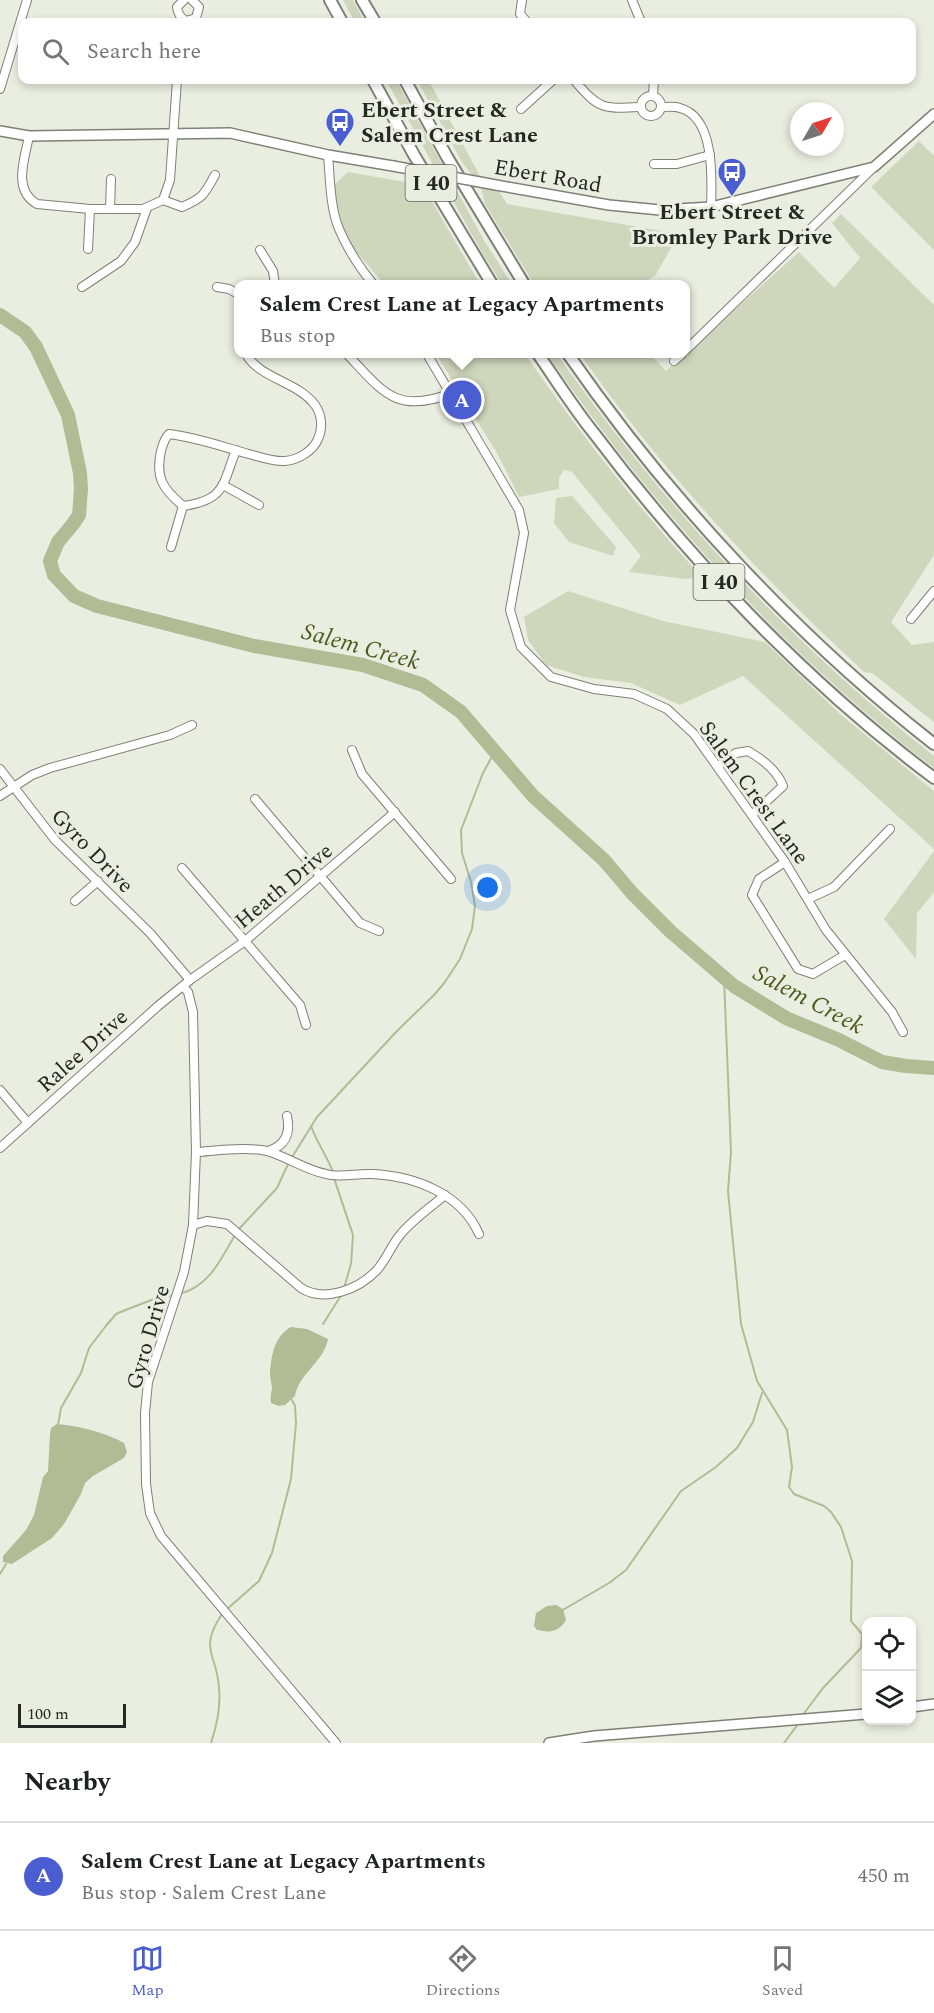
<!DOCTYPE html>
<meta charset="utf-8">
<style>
:root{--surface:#fff;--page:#f6f6f6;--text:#202124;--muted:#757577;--line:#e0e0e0;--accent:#4a5dd1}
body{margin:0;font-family:Spectral,serif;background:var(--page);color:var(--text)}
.controls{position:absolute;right:18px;bottom:18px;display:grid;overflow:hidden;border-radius:12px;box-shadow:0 3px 9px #0003}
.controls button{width:54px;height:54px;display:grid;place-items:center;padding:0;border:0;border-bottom:2px solid var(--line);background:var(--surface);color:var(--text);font:30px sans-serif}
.compass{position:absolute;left:790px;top:102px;width:54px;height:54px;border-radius:50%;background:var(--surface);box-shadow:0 3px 9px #0003;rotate:51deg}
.scale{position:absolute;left:18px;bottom:15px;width:108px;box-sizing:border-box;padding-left:6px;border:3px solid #262823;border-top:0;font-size:16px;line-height:21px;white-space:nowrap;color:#262823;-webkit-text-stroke:4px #eaeee0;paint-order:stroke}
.you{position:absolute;left:488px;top:888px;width:21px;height:21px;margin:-15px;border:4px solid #fff;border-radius:50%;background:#1a73e8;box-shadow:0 0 0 9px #1a73e833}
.badge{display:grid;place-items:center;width:39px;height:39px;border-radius:50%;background:var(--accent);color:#fff;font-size:20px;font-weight:700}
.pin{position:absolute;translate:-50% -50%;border:3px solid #fff;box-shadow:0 2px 6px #0006}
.popup{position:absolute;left:234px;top:280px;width:456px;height:78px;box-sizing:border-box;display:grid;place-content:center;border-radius:12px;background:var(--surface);filter:drop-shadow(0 2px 4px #0005);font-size:20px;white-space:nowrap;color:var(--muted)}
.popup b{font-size:22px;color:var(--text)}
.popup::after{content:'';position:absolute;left:50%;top:100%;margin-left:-12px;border:12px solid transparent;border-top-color:var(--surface)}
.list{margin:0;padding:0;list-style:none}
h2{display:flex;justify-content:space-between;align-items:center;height:78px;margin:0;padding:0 24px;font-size:26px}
h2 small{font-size:20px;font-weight:400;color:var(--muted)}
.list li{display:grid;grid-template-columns:39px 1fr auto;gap:18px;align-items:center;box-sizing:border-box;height:108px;padding:0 24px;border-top:2px solid var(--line)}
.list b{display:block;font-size:22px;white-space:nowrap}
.list p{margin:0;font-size:20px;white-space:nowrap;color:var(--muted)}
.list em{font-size:20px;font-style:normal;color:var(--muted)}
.icon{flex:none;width:33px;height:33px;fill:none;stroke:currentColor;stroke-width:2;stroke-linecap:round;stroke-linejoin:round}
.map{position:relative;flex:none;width:934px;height:1743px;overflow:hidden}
.search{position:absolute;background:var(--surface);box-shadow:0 3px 9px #0003;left:18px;right:18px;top:18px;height:66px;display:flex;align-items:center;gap:15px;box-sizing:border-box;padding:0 21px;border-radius:12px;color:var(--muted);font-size:22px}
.sheet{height:186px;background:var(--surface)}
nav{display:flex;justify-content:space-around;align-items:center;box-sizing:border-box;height:84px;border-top:2px solid var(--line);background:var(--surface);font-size:16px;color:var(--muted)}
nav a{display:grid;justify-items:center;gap:3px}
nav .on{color:var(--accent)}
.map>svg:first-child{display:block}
</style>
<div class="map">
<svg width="934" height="1743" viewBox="0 0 934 1743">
<rect width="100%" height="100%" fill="#eaeee0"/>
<g fill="#ced6bc">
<path d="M343,0H353L365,22H355Z"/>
<path d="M386,80H396L485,242L512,284H502L481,251Z"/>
<path d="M417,80H428L434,90L480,176L472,175L462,162Z"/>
<path d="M919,141L934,156V250L871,187Z"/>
<path d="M348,172L416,184L413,176L424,188L480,284H384L352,247L332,214L328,191Z"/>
<path d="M481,188L499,191L507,204L679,234L655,276L641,284H534L485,204Z"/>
<path d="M841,214L934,305V555L891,622L912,645L934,642V722L872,673L864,672C759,575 662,471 580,354H650L666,371L799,252L834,288L860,258L832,223Z"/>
<path d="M436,354H525C579,432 637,507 702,577L685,579L629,572L641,556L572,472L564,470L559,478V489L519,497L497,453Z"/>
<path d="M547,354H557C663,505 789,642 934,756V768C785,654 653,508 547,354Z"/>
<path d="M572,496L616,547L613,556L569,542L554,523L556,498Z"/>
<path d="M568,591L663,621L765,642L841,715L934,791V849L743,676L680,705L631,683L584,677L546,665L528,640L524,617Z"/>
<path d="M934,851V892L917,913L916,959L884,919Z"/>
</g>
<g fill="#b1bb94">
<path d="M291,1327L307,1329L328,1339C324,1362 299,1373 295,1396L285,1405L279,1406L271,1403C270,1397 271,1394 272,1389C272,1384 270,1379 270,1374C271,1357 274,1336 291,1327Z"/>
<path d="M57,1424C80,1426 104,1432 124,1443L127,1452L124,1458L93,1476L85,1483L81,1494L64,1524L52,1538L12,1564L3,1562V1556L26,1530L34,1515L43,1477L48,1471L50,1434L51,1428Z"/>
<path d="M556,1605L563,1609L566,1620C559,1632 550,1633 537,1630L534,1626L536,1613L547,1606Z"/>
</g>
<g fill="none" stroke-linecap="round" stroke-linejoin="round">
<g stroke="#b1bb94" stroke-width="2">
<path d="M724,978L731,1152L728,1191L741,1324L757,1381L787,1430L792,1467L789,1487L794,1494L824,1506L831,1512L841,1527L852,1561L851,1621L862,1634L861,1648L823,1688L802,1716"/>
<path d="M311,1126C317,1143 327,1156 333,1172"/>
<path d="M334,1178L353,1235L351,1264L344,1288"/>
<path d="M238,1230L277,1188L289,1162L317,1117L397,1031L435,994L445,982L460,959L472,929L475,906L471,882L462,853L461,830L483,773L495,751"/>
<path d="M179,1294C209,1287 221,1259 235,1235"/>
<path d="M323,1324L342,1294"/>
<path d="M58,1425L61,1408L81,1373L89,1348L105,1327L116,1314L123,1311L154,1299L174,1295"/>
<path d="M0,1574L6,1564"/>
<path d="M226,1610L259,1581L272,1553L291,1479L296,1423L295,1406L292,1400"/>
<path d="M561,1611L609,1583L626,1570L681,1491L716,1467L737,1448L753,1422L762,1393"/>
<path d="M211,1743C217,1725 221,1707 219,1688C217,1653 198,1650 222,1614"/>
<path d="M784,1743L798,1724"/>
</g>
<path stroke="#b1bb94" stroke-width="14" d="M0,315L25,332L36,347L68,415L80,473L81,489L79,515L73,524L58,542L50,561L54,575L74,596L97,606L211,635L254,646L363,665L423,685L461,712L533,796L604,860L632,893L671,932L734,986L786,1018L839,1040L882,1062L906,1066L934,1068"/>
<g stroke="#7e8175" stroke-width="10">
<g id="minor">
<path d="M184,0L177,7C178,14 180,17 186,21L196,18L199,7L192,0"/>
<path d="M522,0L520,14L527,22"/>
<path d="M632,0L641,22"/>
<path d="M574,80C599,109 602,109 640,107"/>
<path d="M0,89L27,0"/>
<path d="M653,95L654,80"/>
<circle cx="651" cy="106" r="10"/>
<path d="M661,107C667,107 674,106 680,108C715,117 712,179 711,207"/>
<path d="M521,109L553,80"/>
<path d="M29,136C25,158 12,190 37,204L90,209H143L163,200L170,180L177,80"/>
<path d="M328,155C330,177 330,208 339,229C347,248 360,268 373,284"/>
<path d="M654,164H677L710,155"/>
<path d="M163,200L182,207C204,197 204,195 215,175"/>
<path d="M110,209L111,179"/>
<path d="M88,249L90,209"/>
<path d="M260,250L273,271L275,284"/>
<path d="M82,287L121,261L135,242L147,208"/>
<path d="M217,287L229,289L238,294"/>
<path d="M686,350L874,167"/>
<path d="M347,354C383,392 396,415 452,393"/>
<path d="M427,354L519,510L524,533L510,610L521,647L551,677L594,689L634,694L667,709L694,734L785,862L826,930L892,1012L903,1032"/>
<path d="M674,361L682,354"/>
<path d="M236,450C222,486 225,500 183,506C163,489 155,478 161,451C163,444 164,439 169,434C196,437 223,447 249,454C261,457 273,462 285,461C298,460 313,451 318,439C323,428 322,415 315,405C297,381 260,379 246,354"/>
<path d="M223,485L259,505"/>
<path d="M171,547L183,506"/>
<path d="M911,619L934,591"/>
<path d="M352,750L362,774L451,879"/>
<path d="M718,766L736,753L748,751C762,759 777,770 783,786L753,814"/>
<path d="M0,769L55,840L150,933L190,980"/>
<path d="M0,796L32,775L50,768L170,735L192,725"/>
<path d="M255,799L360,923L379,931"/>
<path d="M785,862L759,879L752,895L798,969L813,974L845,955"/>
<path d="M182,868L300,1005L306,1025"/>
<path d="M808,899L834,887L890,829"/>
<path d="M75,901L98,881"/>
<path d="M183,986L188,992L193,1012L196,1152L193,1225L184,1272L148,1382L145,1413L146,1484L150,1513L161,1536L336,1743"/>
<path d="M0,1090L28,1123"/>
<path d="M0,1148L158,1006L190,980L245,941L395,812"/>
<path d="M268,1151C285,1146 291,1134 287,1116"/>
<path d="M196,1152C215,1151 252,1146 270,1152C289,1158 306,1170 326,1174C340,1178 357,1173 372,1174C414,1176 461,1193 479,1234"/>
<path d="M193,1225L207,1221L227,1224L301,1288C325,1303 359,1289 377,1270C386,1260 391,1246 400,1235C412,1220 430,1208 445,1195"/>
</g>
</g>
<g stroke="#7e8175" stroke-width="12">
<g id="major">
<path d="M0,131L29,136L230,133L328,155L393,166"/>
<path d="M496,185L609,205L660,210L711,207L874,167L934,114"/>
<path d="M912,1707L934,1704"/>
<path d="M549,1743L594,1736L866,1714"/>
</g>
</g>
<g stroke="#7e8175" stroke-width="14">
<g id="highway">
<path d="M330,0L342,22"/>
<path d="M362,0L375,22"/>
<path d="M373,80L414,155L492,284"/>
<path d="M405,80L447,157L524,284"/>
<path d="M538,354C556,380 573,407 593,432C689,559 806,682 934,778"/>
<path d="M568,354C668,498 796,636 934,744"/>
</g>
</g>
<use href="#minor" stroke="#fff" stroke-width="8"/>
<use href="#major" stroke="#fff" stroke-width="9"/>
<use href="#highway" stroke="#fff" stroke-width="10"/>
<g stroke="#7e8175" stroke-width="12" stroke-linecap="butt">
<path id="major-bridge" d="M393,166L496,185"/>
</g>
<use href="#major-bridge" stroke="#fff" stroke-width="9"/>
</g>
<defs>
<g id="bus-pin" transform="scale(1.5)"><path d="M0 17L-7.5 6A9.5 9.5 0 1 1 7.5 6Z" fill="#4a5dd1" stroke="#eaeee0"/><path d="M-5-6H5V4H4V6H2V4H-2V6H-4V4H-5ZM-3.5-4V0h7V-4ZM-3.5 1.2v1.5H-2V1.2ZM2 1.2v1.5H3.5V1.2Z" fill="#fff"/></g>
</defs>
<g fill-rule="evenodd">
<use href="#bus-pin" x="340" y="122"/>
<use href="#bus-pin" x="732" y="172"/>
</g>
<g text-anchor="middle" stroke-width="6" stroke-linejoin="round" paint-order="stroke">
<g fill="#eaeee0" stroke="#61635c" stroke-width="1.5">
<rect x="405.5" y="165" width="51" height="36" rx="4.5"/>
<rect x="693.5" y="564" width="51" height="36" rx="4.5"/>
</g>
<g font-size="21" font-weight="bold" fill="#262823">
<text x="431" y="190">I 40</text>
<text x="719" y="589">I 40</text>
</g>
<g font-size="22" font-weight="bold" fill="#262823" stroke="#eaeee0" text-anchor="start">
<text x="361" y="117">Ebert Street &amp;<tspan x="361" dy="25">Salem Crest Lane</tspan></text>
<text x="732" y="219" text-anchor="middle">Ebert Street &amp;<tspan x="732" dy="25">Bromley Park Drive</tspan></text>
</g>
<g font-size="22" fill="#262823" stroke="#eaeee0">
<text transform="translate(548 175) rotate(10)" y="8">Ebert Road</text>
<text transform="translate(755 792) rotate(54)" y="8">Salem Crest Lane</text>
<text transform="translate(93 850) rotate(46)" y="8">Gyro Drive</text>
<text transform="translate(283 885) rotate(-40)" y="8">Heath Drive</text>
<text transform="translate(82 1050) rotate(-42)" y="8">Ralee Drive</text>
<text transform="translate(147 1337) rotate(-74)" y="8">Gyro Drive</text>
</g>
<g font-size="24" font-style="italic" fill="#4e5b1f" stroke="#eaeee0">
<text transform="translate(361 646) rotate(15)" y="8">Salem Creek</text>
<text transform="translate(809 999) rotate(28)" y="8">Salem Creek</text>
</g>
</g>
</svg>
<div class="controls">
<button><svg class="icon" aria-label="locate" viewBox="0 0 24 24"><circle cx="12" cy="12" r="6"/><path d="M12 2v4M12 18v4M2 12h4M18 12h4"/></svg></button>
<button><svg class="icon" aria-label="layers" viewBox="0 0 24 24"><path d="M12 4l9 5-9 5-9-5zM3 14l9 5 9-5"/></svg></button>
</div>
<svg class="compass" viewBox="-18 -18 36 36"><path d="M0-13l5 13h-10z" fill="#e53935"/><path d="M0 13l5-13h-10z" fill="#757577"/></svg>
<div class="scale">100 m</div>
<div class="you"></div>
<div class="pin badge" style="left:462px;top:400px">A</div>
<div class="popup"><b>Salem Crest Lane at Legacy Apartments</b>Bus stop</div>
<div class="search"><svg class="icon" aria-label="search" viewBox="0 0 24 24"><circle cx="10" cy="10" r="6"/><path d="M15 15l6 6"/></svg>Search here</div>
</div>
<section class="sheet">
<h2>Nearby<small></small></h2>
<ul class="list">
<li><span class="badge">A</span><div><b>Salem Crest Lane at Legacy Apartments</b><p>Bus stop · Salem Crest Lane</p></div><em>450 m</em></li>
</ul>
</section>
<nav>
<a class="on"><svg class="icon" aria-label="map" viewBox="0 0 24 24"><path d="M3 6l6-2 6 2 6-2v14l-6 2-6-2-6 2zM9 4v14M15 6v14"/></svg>Map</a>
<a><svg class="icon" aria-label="directions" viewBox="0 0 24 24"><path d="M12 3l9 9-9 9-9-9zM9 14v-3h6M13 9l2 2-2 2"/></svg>Directions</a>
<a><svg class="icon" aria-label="saved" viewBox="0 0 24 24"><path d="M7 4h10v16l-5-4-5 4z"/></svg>Saved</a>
</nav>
